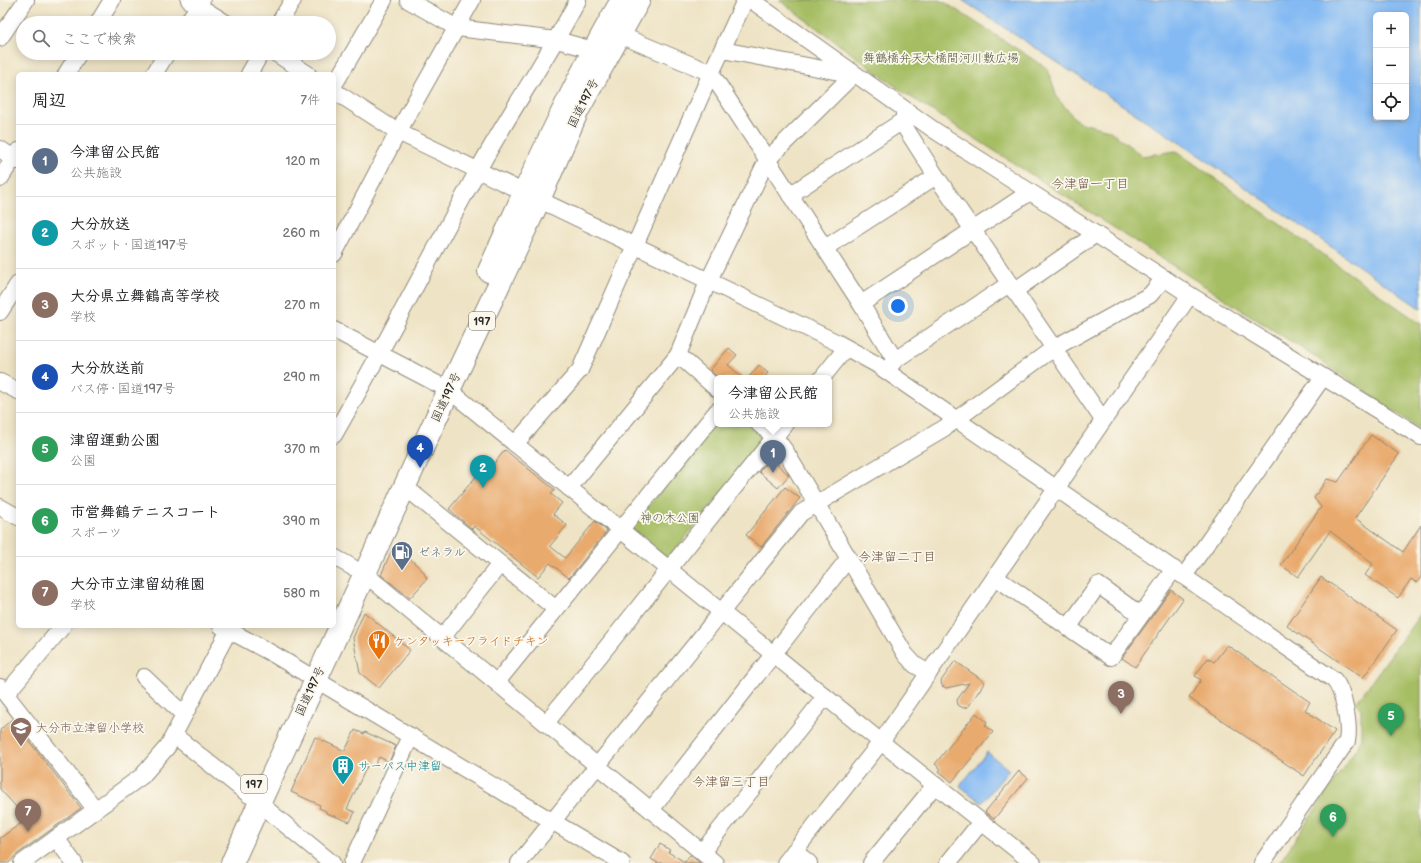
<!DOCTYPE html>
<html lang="ja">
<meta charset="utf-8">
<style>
:root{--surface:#fff;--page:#f2f2f2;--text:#202124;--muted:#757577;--line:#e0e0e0;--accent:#b45309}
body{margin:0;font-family:"Balsamiq Sans","Klee One",sans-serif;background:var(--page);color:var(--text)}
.controls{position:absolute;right:12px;top:12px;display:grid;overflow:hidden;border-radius:6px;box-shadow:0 2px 10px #0003}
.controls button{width:36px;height:36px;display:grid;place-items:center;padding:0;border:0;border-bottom:1px solid var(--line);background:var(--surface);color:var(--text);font:20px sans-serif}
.you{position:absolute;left:898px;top:306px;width:14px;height:14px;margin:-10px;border:3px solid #fff;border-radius:50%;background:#1a73e8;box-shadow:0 0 0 6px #1a73e833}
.badge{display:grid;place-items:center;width:26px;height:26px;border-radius:50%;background:var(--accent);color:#fff;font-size:13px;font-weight:700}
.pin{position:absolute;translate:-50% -33px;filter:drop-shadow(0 1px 2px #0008)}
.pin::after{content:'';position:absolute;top:21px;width:14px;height:12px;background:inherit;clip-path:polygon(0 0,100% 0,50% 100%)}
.popup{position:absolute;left:714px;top:375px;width:118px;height:52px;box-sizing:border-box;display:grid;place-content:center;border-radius:6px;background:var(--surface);filter:drop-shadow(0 1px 3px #0005);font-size:13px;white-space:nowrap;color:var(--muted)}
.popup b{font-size:15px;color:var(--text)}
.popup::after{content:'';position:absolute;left:50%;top:100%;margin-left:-8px;border:8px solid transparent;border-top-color:var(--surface)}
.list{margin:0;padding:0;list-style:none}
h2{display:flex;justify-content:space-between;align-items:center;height:52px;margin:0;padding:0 16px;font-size:17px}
h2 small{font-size:13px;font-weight:400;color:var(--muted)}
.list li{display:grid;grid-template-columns:26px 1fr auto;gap:12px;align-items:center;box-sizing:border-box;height:72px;padding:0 16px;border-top:1px solid var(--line)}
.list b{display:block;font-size:15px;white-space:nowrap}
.list p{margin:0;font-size:13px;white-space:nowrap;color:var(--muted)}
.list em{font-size:13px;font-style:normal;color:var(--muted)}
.icon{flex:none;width:22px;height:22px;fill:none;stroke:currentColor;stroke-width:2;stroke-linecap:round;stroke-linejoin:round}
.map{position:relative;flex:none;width:1421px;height:863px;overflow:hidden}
.search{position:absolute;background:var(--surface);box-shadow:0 2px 10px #0003;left:16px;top:16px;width:320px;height:44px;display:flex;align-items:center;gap:10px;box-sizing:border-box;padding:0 14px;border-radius:22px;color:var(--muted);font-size:15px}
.panel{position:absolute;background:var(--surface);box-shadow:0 2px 10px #0003;left:16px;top:72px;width:320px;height:556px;border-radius:6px}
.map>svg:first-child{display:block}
</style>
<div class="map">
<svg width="1421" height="863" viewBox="0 0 1421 863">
<rect width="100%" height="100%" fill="#fbf7ec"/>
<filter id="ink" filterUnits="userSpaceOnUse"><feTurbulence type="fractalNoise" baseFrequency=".025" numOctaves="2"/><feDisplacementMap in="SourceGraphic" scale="8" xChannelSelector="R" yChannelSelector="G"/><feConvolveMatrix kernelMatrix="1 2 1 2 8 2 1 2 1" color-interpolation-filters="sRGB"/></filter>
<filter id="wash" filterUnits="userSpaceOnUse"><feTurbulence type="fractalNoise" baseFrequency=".012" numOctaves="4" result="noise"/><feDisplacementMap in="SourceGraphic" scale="16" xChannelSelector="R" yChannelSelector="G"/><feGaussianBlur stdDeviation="0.9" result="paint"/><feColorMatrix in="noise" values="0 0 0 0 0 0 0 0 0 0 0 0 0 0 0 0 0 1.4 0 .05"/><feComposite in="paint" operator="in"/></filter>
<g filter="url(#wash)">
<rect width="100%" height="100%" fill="#eee3c4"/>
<g fill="#a6be63" stroke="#687447">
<path d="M779,0H941L1048,69L1057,98L1078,122L1109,130L1142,156L1176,151L1421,324V430L1318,359L903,92Z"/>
<path d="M717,417V424H749L766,438L668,559L631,529Z"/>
<path d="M1421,613V863H1279L1358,746L1361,739V709L1356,703Z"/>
</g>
<g fill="#84baf3" stroke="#58728f" fill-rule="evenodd">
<path d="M962,0H1421V309L1200,156ZM1376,15H1406V117H1376Z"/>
<path d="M987,752L1009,770L982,803L960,786Z"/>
</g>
<g id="blocks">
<g fill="#e9aa6d">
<path d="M729,348L737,355L728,365L743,378H719L710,370Z"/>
<path d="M759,365L768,373L764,378H748Z"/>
<path d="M1371,435L1399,454L1355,518L1403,552L1421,525V577L1417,583L1411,579L1398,598L1365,575L1373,564L1330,531L1298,577L1281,565L1321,507L1314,498L1327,479L1338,482Z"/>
<path d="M505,450L555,490L551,494L562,503L553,514L567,525L550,546L565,558L595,521L607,531L569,578L550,563L538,577L474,526L472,529L449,509L488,462L492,466Z"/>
<path d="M770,458L789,475L778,488L759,472Z"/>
<path d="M785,487L800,498L761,547L746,535Z"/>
<path d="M393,547L405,554L423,571L427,579L410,598L381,575Z"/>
<path d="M1321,577L1397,630L1363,678L1287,626Z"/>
<path d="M1171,590L1183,599L1135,667L1122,658Z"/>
<path d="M364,612L410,650L379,688L360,673L353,638Z"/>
<path d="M1227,645L1310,702L1305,710L1335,731L1304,776L1189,698L1201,680L1195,676L1208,658L1214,662Z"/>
<path d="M955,661L985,682L968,707L963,708L958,705L957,700L969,683L946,688L942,686L941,681Z"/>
<path d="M976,713L987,722L985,725L993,732L952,782L939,771L941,769L935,764Z"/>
<path d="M12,719L81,808L16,855L9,863H0V838L27,819L0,789V730Z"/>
<path d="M355,730L364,734L365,732L396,746L389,762L379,757L374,767L368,764L347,809L355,812L350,822L326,813V811L319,808L320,805L291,792L315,737L345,751Z"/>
<path d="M1019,771L1028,778L994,819L985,812Z"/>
<path d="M660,844L670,850L668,852L685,862L690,855L700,863H658L651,859Z"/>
</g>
</g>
</g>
<g filter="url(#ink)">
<use href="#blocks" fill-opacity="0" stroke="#8c8778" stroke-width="1"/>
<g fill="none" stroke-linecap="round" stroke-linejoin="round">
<g stroke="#8c8778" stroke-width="18">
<g id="minor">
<path d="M189,0L226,23"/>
<path d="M408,0L457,28L557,40L593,50"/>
<path d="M751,0L934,130L1190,295L1421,437"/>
<path d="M98,23L112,0"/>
<path d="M187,23L202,0"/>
<path d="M279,23L293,0"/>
<path d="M620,35L711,73L861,304L895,360"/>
<path d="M0,38L26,0"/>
<path d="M722,50L745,0"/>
<path d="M275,53L308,74"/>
<path d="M66,74L79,53"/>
<path d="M154,74L167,53"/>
<path d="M249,74L261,53"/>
<path d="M334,85L384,0"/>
<path d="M334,91L398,132L836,342L876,364L1334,680C1344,691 1350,726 1347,741L1262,863"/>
<path d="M904,110V120L906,129L936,176L1103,420"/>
<path d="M0,149L18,161"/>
<path d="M0,179L18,151"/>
<path d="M790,195L904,120"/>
<path d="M825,248L936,176"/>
<path d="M334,254L398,132L472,0"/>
<path d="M1014,291L1096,234"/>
<path d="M861,304L1030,192"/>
<path d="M0,312L18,284"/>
<path d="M334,330L449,390L881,742L1033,863"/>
<path d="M678,355L717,389"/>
<path d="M889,368L895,360L1009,284"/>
<path d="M822,378L846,348"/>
<path d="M0,382L18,391"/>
<path d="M759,424L775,437L786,452L905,654L915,665L929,673"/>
<path d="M334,435C384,348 429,259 477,172C509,113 547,59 578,0"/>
<path d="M515,444L580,370L711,73L722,50L850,74"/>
<path d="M405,487L556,609"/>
<path d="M569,488L678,355L708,282L767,160L854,74"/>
<path d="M0,507L18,517"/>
<path d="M334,557L352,567"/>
<path d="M365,574L715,863"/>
<path d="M1184,576L1323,377"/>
<path d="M995,577L1111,657L1174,569"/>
<path d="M221,626L273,654L622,863"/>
<path d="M1068,628L1098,585L1141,615"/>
<path d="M442,638L500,564"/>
<path d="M144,677L184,715"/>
<path d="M497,682L717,411"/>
<path d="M0,687L96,810"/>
<path d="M6,694L63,626"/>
<path d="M546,723L785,424"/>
<path d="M174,735L249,795"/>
<path d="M259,803L332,863"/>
<path d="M651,810L848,559"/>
<path d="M56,838L74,863"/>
<path d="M794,851L809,863"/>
<path d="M702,852L825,697"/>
<path d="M22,863L142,776L168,746L231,626"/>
<path d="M352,863L411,736"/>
<path d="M519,863L801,513L946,427L1054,348L1150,295L1164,278"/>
<path d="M785,863L881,742L1190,295"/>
<path d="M871,863L935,785"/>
<path d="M948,863L981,822"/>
</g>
</g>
<g stroke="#8c8778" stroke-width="24">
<g id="highway">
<path d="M489,271C530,179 571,87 622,0"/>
<path d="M232,863L449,390L539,200L578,110L639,0"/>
</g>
</g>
<use href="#minor" stroke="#fff" stroke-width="16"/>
<use href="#highway" stroke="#fff" stroke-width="22"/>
</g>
</g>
<defs>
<g id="fuel-pin" transform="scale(1.15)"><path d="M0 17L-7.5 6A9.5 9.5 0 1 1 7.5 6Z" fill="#5c6f8a" stroke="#fbf7ec"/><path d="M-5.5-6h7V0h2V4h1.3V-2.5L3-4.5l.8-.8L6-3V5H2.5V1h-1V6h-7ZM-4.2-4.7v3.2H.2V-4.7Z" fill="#fff"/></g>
<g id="restaurant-pin" transform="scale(1.15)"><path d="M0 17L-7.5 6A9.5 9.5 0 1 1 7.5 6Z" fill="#e8710a" stroke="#fbf7ec"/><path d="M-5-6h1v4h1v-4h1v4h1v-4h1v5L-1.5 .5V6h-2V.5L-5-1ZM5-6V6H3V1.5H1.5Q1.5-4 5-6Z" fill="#fff"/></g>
<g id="school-pin" transform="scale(1.15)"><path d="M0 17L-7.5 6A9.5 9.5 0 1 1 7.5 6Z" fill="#8d6e63" stroke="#fbf7ec"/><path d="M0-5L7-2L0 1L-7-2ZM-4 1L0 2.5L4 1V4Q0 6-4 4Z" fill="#fff"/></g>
<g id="building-pin" transform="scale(1.15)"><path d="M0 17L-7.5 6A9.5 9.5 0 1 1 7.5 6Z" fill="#0f9aa8" stroke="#fbf7ec"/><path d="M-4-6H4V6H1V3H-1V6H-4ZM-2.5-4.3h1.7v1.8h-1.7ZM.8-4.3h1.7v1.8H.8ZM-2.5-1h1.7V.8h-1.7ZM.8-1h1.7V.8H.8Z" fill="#fff"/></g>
</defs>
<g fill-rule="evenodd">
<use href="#fuel-pin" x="402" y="552"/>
<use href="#restaurant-pin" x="379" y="641"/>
<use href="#school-pin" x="21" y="728"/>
<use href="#building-pin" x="343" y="766"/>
</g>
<g text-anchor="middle" stroke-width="3.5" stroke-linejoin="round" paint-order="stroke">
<g fill="#fbf7ec" stroke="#696865" stroke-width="1">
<rect x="469" y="312" width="26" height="18" rx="3"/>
<rect x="241" y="775" width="26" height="18" rx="3"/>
</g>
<g font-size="11" font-weight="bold" fill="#2b2b2b">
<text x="482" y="325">197</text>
<text x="254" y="788">197</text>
</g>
<g font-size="12" fill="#50573c" stroke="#fbf7ec">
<text x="941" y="62">舞鶴橋弁天大橋間河川敷広場</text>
<text x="670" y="522">神の木公園</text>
</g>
<g font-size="12" fill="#2b2b2b" stroke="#fbf7ec">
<text transform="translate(583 103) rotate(-63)" y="4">国道197号</text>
<text transform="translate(446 397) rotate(-65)" y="4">国道197号</text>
<text transform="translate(310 691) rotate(-65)" y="4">国道197号</text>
</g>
<g font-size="12" fill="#4e5e75" stroke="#fbf7ec" text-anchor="start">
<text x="418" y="556">ゼネラル</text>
</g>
<g font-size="12" fill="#c56008" stroke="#fbf7ec" text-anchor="start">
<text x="394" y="645">ケンタッキーフライドチキン</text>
</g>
<g font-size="12" fill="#785e54" stroke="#fbf7ec" text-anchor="start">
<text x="36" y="732">大分市立津留小学校</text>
</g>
<g font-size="12" fill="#0d838f" stroke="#fbf7ec" text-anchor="start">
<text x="358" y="770">サーパス中津留</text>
</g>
<g font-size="13" fill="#6e5742" stroke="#fbf7ec">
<text x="1090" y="188">今津留一丁目</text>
<text x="897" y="561">今津留二丁目</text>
<text x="731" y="786">今津留三丁目</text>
</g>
</g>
</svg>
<div class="controls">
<button>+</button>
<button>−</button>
<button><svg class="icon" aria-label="locate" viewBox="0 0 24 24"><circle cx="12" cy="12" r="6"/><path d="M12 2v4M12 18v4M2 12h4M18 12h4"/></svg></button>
</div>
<div class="you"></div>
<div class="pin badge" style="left:773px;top:473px;background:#5c6f8a">1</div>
<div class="popup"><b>今津留公民館</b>公共施設</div>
<div class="pin badge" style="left:483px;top:488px;background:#0f9aa8">2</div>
<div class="pin badge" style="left:1121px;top:714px;background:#8d6e63">3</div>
<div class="pin badge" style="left:420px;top:468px;background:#1a4fb4">4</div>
<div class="pin badge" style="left:1391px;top:736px;background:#2e9e5b">5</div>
<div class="pin badge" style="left:1333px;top:837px;background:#2e9e5b">6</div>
<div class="pin badge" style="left:28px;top:832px;background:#8d6e63">7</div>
<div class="search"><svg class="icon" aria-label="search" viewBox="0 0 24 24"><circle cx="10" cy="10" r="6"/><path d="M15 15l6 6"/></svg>ここで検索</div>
<section class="panel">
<h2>周辺<small>7件</small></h2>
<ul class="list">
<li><span class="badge" style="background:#5c6f8a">1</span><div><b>今津留公民館</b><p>公共施設</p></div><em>120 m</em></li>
<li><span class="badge" style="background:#0f9aa8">2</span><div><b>大分放送</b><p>スポット · 国道197号</p></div><em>260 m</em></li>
<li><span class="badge" style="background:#8d6e63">3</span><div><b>大分県立舞鶴高等学校</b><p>学校</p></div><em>270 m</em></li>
<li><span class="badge" style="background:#1a4fb4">4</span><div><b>大分放送前</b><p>バス停 · 国道197号</p></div><em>290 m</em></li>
<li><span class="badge" style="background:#2e9e5b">5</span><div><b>津留運動公園</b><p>公園</p></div><em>370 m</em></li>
<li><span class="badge" style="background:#2e9e5b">6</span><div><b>市営舞鶴テニスコート</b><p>スポーツ</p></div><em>390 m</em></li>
<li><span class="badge" style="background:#8d6e63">7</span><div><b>大分市立津留幼稚園</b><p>学校</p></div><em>580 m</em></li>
</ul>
</section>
</div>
